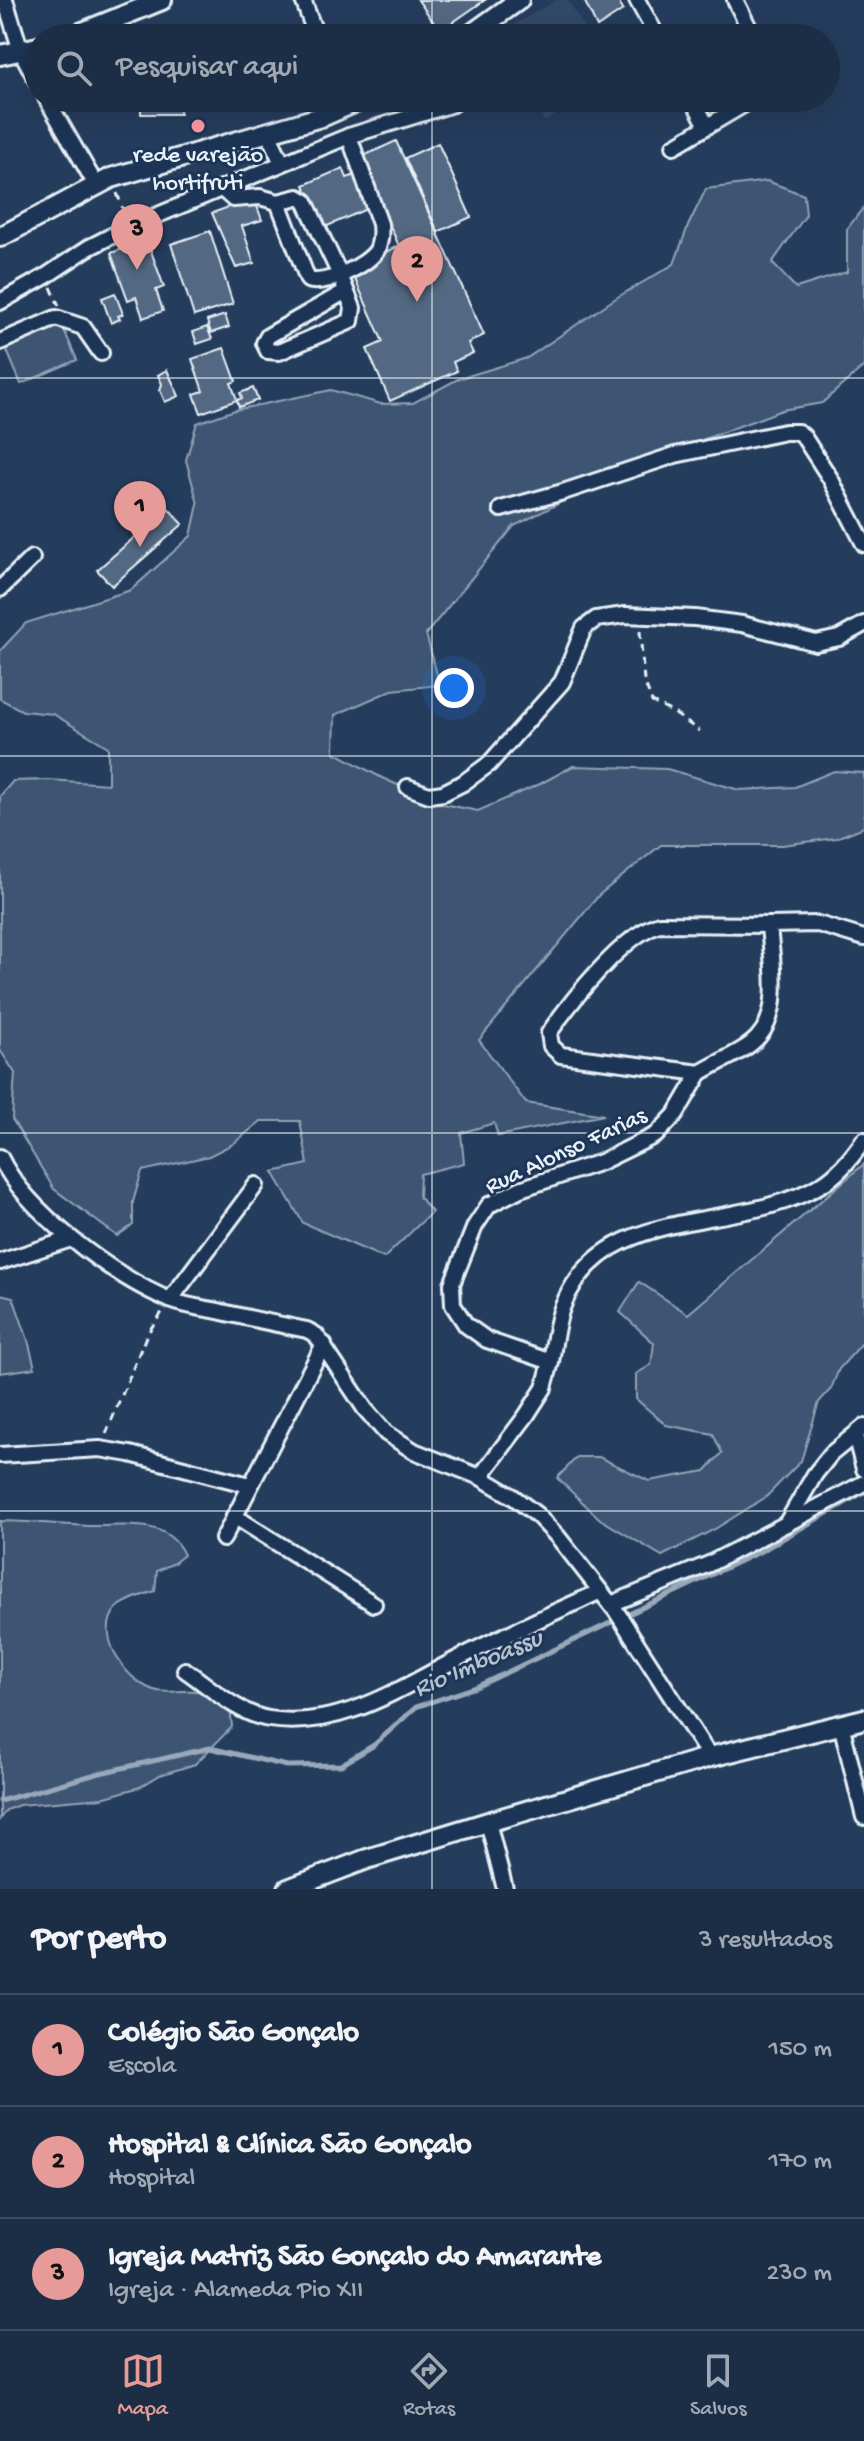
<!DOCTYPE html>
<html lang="pt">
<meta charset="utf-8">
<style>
:root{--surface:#1c2e46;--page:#25364d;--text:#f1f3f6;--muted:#a0a8b3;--line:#3a4a5f;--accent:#e69b98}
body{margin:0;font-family:"Gochi Hand",sans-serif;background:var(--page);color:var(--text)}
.you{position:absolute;left:454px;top:688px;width:28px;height:28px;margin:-20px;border:6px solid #fff;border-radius:50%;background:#1a73e8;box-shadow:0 0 0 12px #1a73e833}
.badge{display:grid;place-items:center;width:52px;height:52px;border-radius:50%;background:var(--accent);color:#111;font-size:26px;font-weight:700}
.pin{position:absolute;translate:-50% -66px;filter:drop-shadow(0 2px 4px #0008)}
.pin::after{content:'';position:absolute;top:42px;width:28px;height:24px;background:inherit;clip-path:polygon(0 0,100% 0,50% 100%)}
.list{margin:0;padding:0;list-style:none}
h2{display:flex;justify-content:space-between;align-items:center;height:104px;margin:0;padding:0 32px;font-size:34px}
h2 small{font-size:26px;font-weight:400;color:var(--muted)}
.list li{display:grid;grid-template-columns:52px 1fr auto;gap:24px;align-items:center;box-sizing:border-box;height:112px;padding:0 32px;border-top:2px solid var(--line)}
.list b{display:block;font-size:30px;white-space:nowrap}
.list p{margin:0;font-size:26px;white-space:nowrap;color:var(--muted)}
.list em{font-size:26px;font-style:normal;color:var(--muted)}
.icon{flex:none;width:44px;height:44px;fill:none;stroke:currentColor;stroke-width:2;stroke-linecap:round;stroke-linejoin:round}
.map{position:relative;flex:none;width:864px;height:1889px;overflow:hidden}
.search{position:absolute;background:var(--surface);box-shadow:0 8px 32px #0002;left:24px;right:24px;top:24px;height:88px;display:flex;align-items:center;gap:20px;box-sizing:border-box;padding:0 28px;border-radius:44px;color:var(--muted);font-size:30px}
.sheet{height:440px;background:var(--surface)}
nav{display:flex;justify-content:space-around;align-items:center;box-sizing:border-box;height:112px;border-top:2px solid var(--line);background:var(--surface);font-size:22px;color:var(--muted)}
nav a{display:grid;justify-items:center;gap:4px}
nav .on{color:var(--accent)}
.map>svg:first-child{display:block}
</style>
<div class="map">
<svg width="864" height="1889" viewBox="0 0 864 1889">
<rect width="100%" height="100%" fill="#253d5d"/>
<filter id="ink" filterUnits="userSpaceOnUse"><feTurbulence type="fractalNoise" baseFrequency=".0125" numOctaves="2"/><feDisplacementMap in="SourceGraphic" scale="16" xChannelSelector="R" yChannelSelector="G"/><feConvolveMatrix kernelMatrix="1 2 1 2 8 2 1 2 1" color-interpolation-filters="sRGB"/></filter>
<g filter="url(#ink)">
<g fill="#334a68">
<path d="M557,0H568L590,38H514L510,27Z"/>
<path d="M536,98H583L544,122Z"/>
</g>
<g fill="#3e5472" stroke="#93a2b5" stroke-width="2">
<path d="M767,181L804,195L806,215L772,263L796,288L847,272V229L864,207V366L822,403L782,410L635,465L514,526L426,634L440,685L392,690L335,715L334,752L382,778L438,803L478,811L540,784L573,766L667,769L739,790L795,787L834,771L864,773V827L836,838L782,845H661L599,895L479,1040L526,1103L604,1115L498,1136L494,1123L461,1133L464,1163L420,1174L419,1197L432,1212L384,1258L303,1223L273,1172L308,1164L300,1121H261L233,1144L209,1156L142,1171L133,1202V1225L117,1236L54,1189L12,1119L15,1073L0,1050V796L13,781L49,780L108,784V747L53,714L23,711L0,699V651L26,623L131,590L191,536L198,504L186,460L197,423L235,410L331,390L381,404L413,403L458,379L527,358L616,298L674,264L688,226L706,189Z"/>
<path d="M61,323L77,360L21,384L5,346Z"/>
<path d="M864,1164V1341L839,1369L831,1389L819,1402L801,1461L766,1497L715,1529L662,1556L600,1519L557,1478L577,1457H599L649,1481L705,1471L722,1453L713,1434L666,1425L636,1399V1374L651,1365L654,1343L620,1312L639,1282L688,1314Z"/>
<path d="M0,1294L13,1297L28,1340L35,1368L0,1373Z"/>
<path d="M0,1521C30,1521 59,1525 89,1526C123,1527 167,1516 184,1555L174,1563L157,1571L155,1591C144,1595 124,1600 116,1609C93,1636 129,1686 158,1691C172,1694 188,1688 202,1692C212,1695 222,1702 230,1706L232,1727L195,1764L160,1775L140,1787L102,1798L19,1805L6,1810L0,1819Z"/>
</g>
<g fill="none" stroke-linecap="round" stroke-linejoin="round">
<path stroke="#99a8ba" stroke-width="5" d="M0,1801L100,1773L210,1748L287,1766L341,1765L374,1745L416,1707L476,1687L761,1551L864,1492"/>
</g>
<g fill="#536782" stroke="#e8f1f8" stroke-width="2">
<path d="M418,0H485L440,31Z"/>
<path d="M584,0H618L623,10L597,27Z"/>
<path d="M141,98H179L180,114H141Z"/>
<path d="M396,141L484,335L468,343L473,353L453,362L457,371L390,401L367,349L383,342L350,268L399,246L380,203L323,228L304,185L343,168L347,178L365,171L359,158Z"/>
<path d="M438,143L471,217L438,232L405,158Z"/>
<path d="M254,198L262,220L242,226L254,263L236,268L212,213Z"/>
<path d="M210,231L233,304L194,316L171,244Z"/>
<path d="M147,240L164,287L156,290L163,311L143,318L136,297L128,300L111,253Z"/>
<path d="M115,293L123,314L118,316L120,319L111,323L102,298Z"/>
<path d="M225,315L229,327L211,333L207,321Z"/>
<path d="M207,327L212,339L197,344L193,332Z"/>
<path d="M224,348L236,381L231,383L237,400L201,413L194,394L203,391L192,359Z"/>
<path d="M167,370L179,396L165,402L160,390L162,384L158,375Z"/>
<path d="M253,388L258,400L239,407L237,400L242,398L240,393Z"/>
<path d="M168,508L183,524L112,586L97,570Z"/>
</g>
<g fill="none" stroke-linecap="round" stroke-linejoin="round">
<g stroke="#e8f1f8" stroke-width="20">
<g id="minor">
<path d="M5,0L21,51L38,83"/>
<path d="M303,0L317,38"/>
<path d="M637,0L658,38"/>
<path d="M735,0L754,38"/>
<path d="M46,98L96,185"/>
<path d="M692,98L707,126"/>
<path d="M268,133L282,163"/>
<path d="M674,146L755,98"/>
<path d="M221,188L233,199L260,197L278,202L298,197L305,201L340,275L353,308L351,321L279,352L268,351L264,343L268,336L346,291"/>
<path d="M278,202L308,280C325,286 368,265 377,250C381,241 381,233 380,224L349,136"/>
<path d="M0,302L46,276L88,248L129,227L349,136L453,104"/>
<path d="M0,342L56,318L83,327L101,353"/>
<path d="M501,509L563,492L675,455L785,432H798L803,436L830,478L864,544"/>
<path d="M0,589L32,558"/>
<path d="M408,787L429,795L443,793L463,783L489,764L562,682L584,628L596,619L625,615L695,618L742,624L816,643L839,638L864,624"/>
<path d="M700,1073C717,1062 747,1051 759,1036C783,1009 771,958 769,925L818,924L864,938"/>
<path d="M0,1157C26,1212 114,1277 170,1300C185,1306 202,1308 218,1311C247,1318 277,1324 307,1330L316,1335L365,1409L386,1433L414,1451L480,1477L512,1496L537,1515L558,1537L616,1611L710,1757"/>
<path d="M0,1262L71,1239"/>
<path d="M170,1300L256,1185"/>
<path d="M551,1362C554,1344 556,1325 562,1308C604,1198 739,1236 822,1184C839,1174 853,1156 864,1140"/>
<path d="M855,1435L864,1469"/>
<path d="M0,1455L100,1449L130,1454L249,1485"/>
<path d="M480,1477L526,1416L544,1388L551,1362L487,1340L466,1325L453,1305L452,1284L475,1226L489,1205L520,1189L601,1162L656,1135L676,1114L700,1073L561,1055L551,1046L549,1033C571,1001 623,935 659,924L769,925"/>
<path d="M234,1516L374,1604"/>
<path d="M786,1524L864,1483"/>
<path d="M223,1539L324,1344"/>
<path d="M611,1604L709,1564L786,1524L815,1474L831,1454L864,1427"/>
<path d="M185,1670C210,1687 238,1714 269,1719C344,1730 404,1685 467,1654C510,1632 555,1612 599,1592"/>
<path d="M841,1724L864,1817"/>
<path d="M488,1822L505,1889"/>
</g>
</g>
<g stroke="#e8f1f8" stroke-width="24">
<g id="major">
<path d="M68,38L162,0"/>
<path d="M466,38L519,0"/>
<path d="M0,55L38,47"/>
<path d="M0,237L111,178L324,116L365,98"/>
<path d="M288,1889L367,1859L488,1822L710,1757L864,1719"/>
</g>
</g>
<g stroke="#e8f1f8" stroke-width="3" stroke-dasharray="8 6" stroke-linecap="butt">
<path d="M117,193L124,212"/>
<path d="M51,287L59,306"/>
<path d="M640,631L644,681L652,702L674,713L699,731"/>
<path d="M106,1434L147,1334L163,1311"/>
</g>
<use href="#minor" stroke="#1d3557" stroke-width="14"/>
<use href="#major" stroke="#1d3557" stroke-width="18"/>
</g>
</g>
<path fill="none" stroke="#e8f1f8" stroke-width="2" stroke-opacity="0.55" d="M432,0V38M432,98V1889M0,378H864M0,756H864M0,1133H864M0,1511H864"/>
<circle fill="#ff9aa2" stroke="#1d3557" stroke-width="3" cx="198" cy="126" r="8"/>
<g text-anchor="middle" stroke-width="6" stroke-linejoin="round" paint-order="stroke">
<g font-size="24" fill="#e8f1f8" stroke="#1d3557">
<text x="198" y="161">rede varejão<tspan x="198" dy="28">hortifruti</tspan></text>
</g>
<g font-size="24" fill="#e8f1f8" stroke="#1d3557">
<text transform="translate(565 1149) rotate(-25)" y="8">Rua Alonso Farias</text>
</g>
<g font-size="26" font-style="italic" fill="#b4c1ce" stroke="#1d3557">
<text transform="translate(477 1661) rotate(-23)" y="9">Rio Imboassu</text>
</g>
</g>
</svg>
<div class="you"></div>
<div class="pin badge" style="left:140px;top:547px">1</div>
<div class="pin badge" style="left:417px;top:302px">2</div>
<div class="pin badge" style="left:137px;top:270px">3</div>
<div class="search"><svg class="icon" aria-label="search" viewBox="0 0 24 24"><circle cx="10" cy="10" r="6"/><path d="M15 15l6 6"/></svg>Pesquisar aqui</div>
</div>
<section class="sheet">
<h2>Por perto<small>3 resultados</small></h2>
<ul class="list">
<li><span class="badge">1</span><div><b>Colégio São Gonçalo</b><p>Escola</p></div><em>150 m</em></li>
<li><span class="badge">2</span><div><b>Hospital &amp; Clínica São Gonçalo</b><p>Hospital</p></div><em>170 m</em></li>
<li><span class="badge">3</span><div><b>Igreja Matriz São Gonçalo do Amarante</b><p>Igreja · Alameda Pio XII</p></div><em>230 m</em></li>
</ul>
</section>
<nav>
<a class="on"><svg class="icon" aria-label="map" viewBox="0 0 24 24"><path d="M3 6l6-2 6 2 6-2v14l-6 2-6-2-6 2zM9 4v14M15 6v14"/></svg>Mapa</a>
<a><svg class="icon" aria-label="directions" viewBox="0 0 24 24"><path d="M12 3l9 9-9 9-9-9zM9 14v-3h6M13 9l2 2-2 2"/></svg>Rotas</a>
<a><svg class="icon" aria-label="saved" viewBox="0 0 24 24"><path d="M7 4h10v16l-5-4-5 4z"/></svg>Salvos</a>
</nav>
